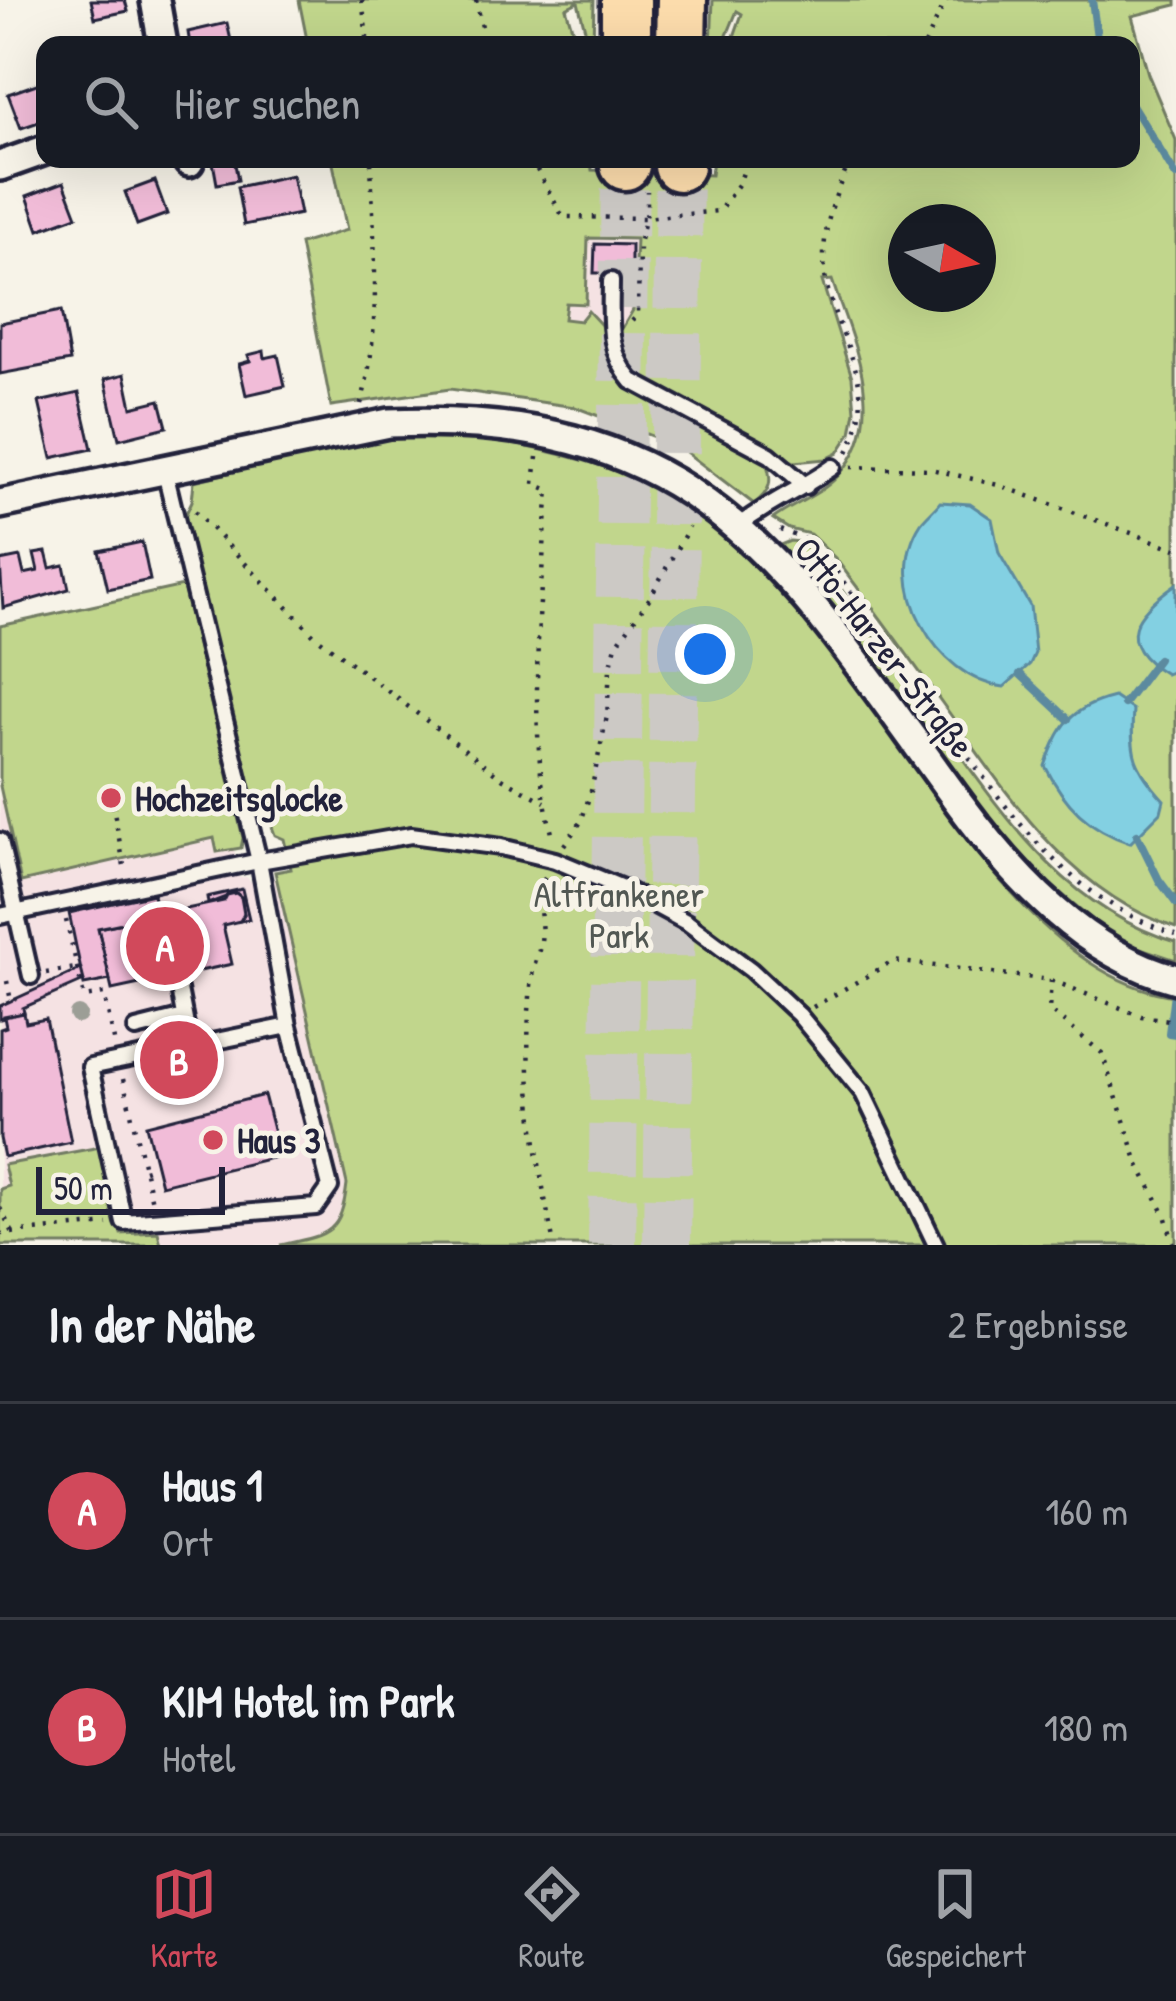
<!DOCTYPE html>
<html lang="de">
<meta charset="utf-8">
<style>
:root{--surface:#171b24;--page:#242831;--text:#f1f3f6;--muted:#9ea1a6;--line:#363941;--accent:#d1495b}
body{margin:0;font-family:"Patrick Hand",sans-serif;background:var(--page);color:var(--text)}
.compass{position:absolute;left:888px;top:204px;width:108px;height:108px;border-radius:50%;background:var(--surface);box-shadow:0 12px 48px #0002;rotate:99deg}
.scale{position:absolute;left:36px;bottom:30px;width:189px;box-sizing:border-box;padding-left:12px;border:6px solid #22223b;border-top:0;font-size:33px;line-height:42px;white-space:nowrap;color:#22223b;-webkit-text-stroke:9px #f7f3e8;paint-order:stroke}
.you{position:absolute;left:705px;top:654px;width:42px;height:42px;margin:-30px;border:9px solid #fff;border-radius:50%;background:#1a73e8;box-shadow:0 0 0 18px #1a73e833}
.badge{display:grid;place-items:center;width:78px;height:78px;border-radius:50%;background:var(--accent);color:#fff;font-size:39px;font-weight:700}
.pin{position:absolute;translate:-50% -50%;border:6px solid #fff;box-shadow:0 3px 12px #0006}
.list{margin:0;padding:0;list-style:none}
h2{display:flex;justify-content:space-between;align-items:center;height:156px;margin:0;padding:0 48px;font-size:51px}
h2 small{font-size:39px;font-weight:400;color:var(--muted)}
.list li{display:grid;grid-template-columns:78px 1fr auto;gap:36px;align-items:center;box-sizing:border-box;height:216px;padding:0 48px;border-top:3px solid var(--line)}
.list b{display:block;font-size:45px;white-space:nowrap}
.list p{margin:0;font-size:39px;white-space:nowrap;color:var(--muted)}
.list em{font-size:39px;font-style:normal;color:var(--muted)}
.icon{flex:none;width:66px;height:66px;fill:none;stroke:currentColor;stroke-width:2;stroke-linecap:round;stroke-linejoin:round}
.map{position:relative;flex:none;width:1176px;height:1245px;overflow:hidden}
.search{position:absolute;background:var(--surface);box-shadow:0 12px 48px #0002;left:36px;right:36px;top:36px;height:132px;display:flex;align-items:center;gap:30px;box-sizing:border-box;padding:0 42px;border-radius:24px;color:var(--muted);font-size:45px}
.sheet{height:588px;background:var(--surface)}
nav{display:flex;justify-content:space-around;align-items:center;box-sizing:border-box;height:168px;border-top:3px solid var(--line);background:var(--surface);font-size:33px;color:var(--muted)}
nav a{display:grid;justify-items:center;gap:6px}
nav .on{color:var(--accent)}
.map>svg:first-child{display:block}
</style>
<div class="map">
<svg width="1176" height="1245" viewBox="0 0 1176 1245">
<rect width="100%" height="100%" fill="#f7f3e8"/>
<filter id="ink" filterUnits="userSpaceOnUse"><feTurbulence type="fractalNoise" baseFrequency=".00833" numOctaves="2"/><feDisplacementMap in="SourceGraphic" scale="24" xChannelSelector="R" yChannelSelector="G"/><feConvolveMatrix kernelMatrix="1 2 1 2 8 2 1 2 1" color-interpolation-filters="sRGB"/></filter>
<g filter="url(#ink)">
<g fill="#f5e2e3">
<path d="M588,237L636,238L633,310L620,332H603L601,325L564,319L565,303L586,304Z"/>
<path d="M0,786L22,882L215,838L217,852L234,849L239,878L246,877L253,883L276,878L347,1184L344,1214L327,1235L280,1245H161L158,1232L121,1235L100,1148L4,1165L9,1187L0,1189Z"/>
</g>
<g fill="#c1d68c" stroke="#727c64" stroke-width="3" fill-rule="evenodd">
<path d="M299,0H594L593,45H589L578,2L566,8L577,45H308Z"/>
<path d="M713,0H1176V5L1132,16L1148,74L1176,140V928C1069,892 1008,795 945,707C909,657 873,607 835,558L810,534L789,529L773,519C793,504 820,495 837,477C892,419 853,344 832,280L822,281L852,377L855,411L851,433L838,453L826,459L794,462L638,376L624,356L620,342V332L633,310L636,239L588,238L586,304L566,303L564,319L580,321L588,311L601,325L611,368L629,389L766,462C773,481 771,491 754,504L678,446L575,407L450,389L331,406L300,244L347,230L332,159H591L592,170L711,175L713,159H1131V45H731L742,14L737,11L723,45H711ZM906,222H978V294H906Z"/>
<path d="M448,433C542,447 644,466 720,529C751,556 782,589 809,620C900,727 1023,981 1176,996V1245H280C327,1235 341,1235 347,1184L275,872L291,869L284,839L275,835L264,805L253,802L183,520L192,501L194,481L383,437Z"/>
<path d="M790,541L800,542L824,564C862,620 902,675 942,730C1005,817 1067,910 1176,942V960L1131,945L1106,931L1033,870L993,824L826,598L780,545Z"/>
<path d="M183,586L243,838L241,848L217,852L214,838L21,882L0,786V626Z"/>
<path d="M100,1147L121,1234L158,1232L161,1245H0V1189L9,1186L4,1165Z"/>
</g>
<g fill="#83d0e2" stroke="#5c8a9f" stroke-width="3">
<path d="M940,502L970,504L992,519L999,553L1030,606L1035,653L1030,664L1004,687C936,679 881,584 921,523C926,516 935,509 940,502Z"/>
<path d="M1176,584V670L1166,674C1111,641 1136,612 1176,584Z"/>
<path d="M1114,697L1133,710C1130,755 1134,767 1164,800L1161,812L1130,843C1088,829 1065,805 1045,766C1060,725 1070,708 1114,697Z"/>
</g>
<g fill="none" stroke-linecap="round" stroke-linejoin="round">
<g stroke="#5c8a9f" stroke-width="8">
<path d="M1092,0L1098,45"/>
<path d="M1131,103L1176,176"/>
<path d="M1020,674L1068,719"/>
<path d="M1124,704L1158,659"/>
<path d="M1137,835L1159,880L1176,903"/>
<path d="M1175,985L1169,1033L1176,1034"/>
</g>
</g>
<g fill="#f1bcd8" stroke="#22223b" stroke-width="3">
<path d="M91,0H125L128,11L95,18Z"/>
<path d="M227,23L232,45H190L188,32Z"/>
<path d="M45,81V120L21,128L8,94Z"/>
<path d="M234,159L238,180L217,184L213,162Z"/>
<path d="M292,175L300,214L244,225L237,187Z"/>
<path d="M155,181L167,214L137,225L125,192Z"/>
<path d="M64,182L77,216L39,230L27,196Z"/>
<path d="M595,244L631,245V273H594Z"/>
<path d="M61,311L70,361L0,374V323Z"/>
<path d="M264,351L265,358L278,355L285,386L246,395L239,364L250,361L248,355Z"/>
<path d="M125,374L132,407L160,400L167,427L119,439L105,379Z"/>
<path d="M79,393L92,449L52,458L39,402Z"/>
<path d="M142,542L150,580L108,589L99,551Z"/>
<path d="M46,552L50,568L64,565L69,589L3,608L0,561L20,557L24,574L38,571L34,554Z"/>
<path d="M242,889L249,919L240,921L244,914L241,897L236,893L208,904L207,897Z"/>
<path d="M236,893L241,897L244,914L240,921L223,925L232,964L112,990L98,928L224,901L227,895Z"/>
<path d="M153,894L157,916L98,928L110,980L84,985L69,913Z"/>
<path d="M81,969L84,981L23,1008L24,1013L0,1019V1006Z"/>
<path d="M24,1013L26,1023L46,1019L71,1142L4,1157L0,1138V1029L6,1027L4,1017Z"/>
<path d="M264,1095L280,1156L161,1185L146,1125Z"/>
</g>
<g fill="none" stroke-linecap="round" stroke-linejoin="round">
<g stroke="#ccc9c5" stroke-width="48" stroke-dasharray="48 24" stroke-linecap="butt">
<path d="M612,1245L625,165"/>
<path d="M667,1245L679,166"/>
</g>
<g stroke="#22223b" stroke-width="22">
<g id="lane">
<path d="M611,281C611,319 606,351 632,381L770,455L806,486"/>
<path d="M165,472L259,861L289,1026L330,1187L316,1207L124,1222L90,1067L289,1026"/>
<path d="M737,527C767,503 802,489 833,467"/>
<path d="M0,841L31,976"/>
<path d="M0,916L259,861L411,835L501,847L555,860L627,890L688,923L751,970L799,1015L863,1093L936,1245"/>
<path d="M179,989L190,1046"/>
<path d="M136,1029L184,1017"/>
</g>
</g>
<g stroke="#22223b" stroke-width="36">
<g id="street">
<path d="M155,0L163,45"/>
<path d="M188,159L189,162"/>
<path d="M0,166L45,150"/>
<path d="M0,504L389,423C708,409 792,576 960,804C1015,878 1084,954 1176,979"/>
</g>
</g>
<g stroke="#22223b" stroke-width="57">
<g id="highway">
<path d="M626,45V0"/>
<path d="M681,45L682,0"/>
<path d="M625,165V159"/>
<path d="M679,166V159"/>
</g>
</g>
<g stroke="#22223b" stroke-width="4.5" stroke-dasharray="3 9" stroke-linecap="butt">
<path d="M362,0L368,45"/>
<path d="M476,0L486,45"/>
<path d="M925,45L946,0"/>
<path d="M531,159L563,217L645,218L719,211L740,182L747,159"/>
<path d="M632,321L638,315L639,244L647,212V191"/>
<path d="M361,404C383,325 373,240 371,159"/>
<path d="M848,452C883,382 835,341 825,275C820,233 834,196 851,159"/>
<path d="M537,457L534,484L549,490C540,591 525,745 554,840"/>
<path d="M851,467L931,469L998,485L1176,549"/>
<path d="M195,511L314,635L502,778L545,802"/>
<path d="M780,530L804,539L830,562C868,618 908,673 948,728C1013,818 1066,897 1176,935"/>
<path d="M113,806L108,807L105,792L115,790L118,805L113,806L125,871"/>
<path d="M564,845L581,822L591,791L607,716L610,669L616,645L649,599L689,527"/>
<path d="M545,878C534,896 544,921 541,941C539,954 533,965 532,977C521,1068 536,1156 554,1245"/>
<path d="M66,920L84,997L104,994L115,1045"/>
<path d="M46,973L76,968"/>
<path d="M1051,980L1049,1010L1102,1053L1138,1163L1165,1215L1174,1245"/>
<path d="M7,981L11,1001"/>
<path d="M813,1007L893,961L1051,980L1141,1016L1176,1021"/>
<path d="M123,1079L152,1202"/>
<path d="M144,1170L156,1166"/>
<path d="M0,1208L13,1233"/>
<path d="M0,1234L108,1224"/>
</g>
<use href="#lane" stroke="#f7f3e8" stroke-width="14"/>
<use href="#street" stroke="#f7f3e8" stroke-width="27"/>
<use href="#highway" stroke="#fcdcac" stroke-width="48"/>
</g>
<circle fill="#9c9e96" cx="78" cy="1015" r="9"/>
</g>
<g fill="#d1495b" stroke="#f7f3e8" stroke-width="4.5">
<circle cx="111" cy="798" r="12"/>
<circle cx="213" cy="1140" r="12"/>
</g>
<g text-anchor="middle" stroke-width="10" stroke-linejoin="round" paint-order="stroke">
<g font-size="36" fill="#22223b" stroke="#f7f3e8">
<text transform="translate(885 647) rotate(52)" y="13">Otto-Harzer-Straße</text>
</g>
<g font-size="36" font-weight="bold" fill="#22223b" stroke="#f7f3e8" text-anchor="start">
<text x="135" y="811">Hochzeitsglocke</text>
<text x="237" y="1153">Haus 3</text>
</g>
<g font-size="36" fill="#525853" stroke="#f7f3e8">
<text x="619" y="907">Altfrankener<tspan x="619" dy="41">Park</tspan></text>
</g>
</g>
</svg>
<svg class="compass" viewBox="-18 -18 36 36"><path d="M0-13l5 13h-10z" fill="#e53935"/><path d="M0 13l5-13h-10z" fill="#9ea1a6"/></svg>
<div class="scale">50 m</div>
<div class="you"></div>
<div class="pin badge" style="left:165px;top:946px">A</div>
<div class="pin badge" style="left:179px;top:1060px">B</div>
<div class="search"><svg class="icon" aria-label="search" viewBox="0 0 24 24"><circle cx="10" cy="10" r="6"/><path d="M15 15l6 6"/></svg>Hier suchen</div>
</div>
<section class="sheet">
<h2>In der Nähe<small>2 Ergebnisse</small></h2>
<ul class="list">
<li><span class="badge">A</span><div><b>Haus 1</b><p>Ort</p></div><em>160 m</em></li>
<li><span class="badge">B</span><div><b>KIM Hotel im Park</b><p>Hotel</p></div><em>180 m</em></li>
</ul>
</section>
<nav>
<a class="on"><svg class="icon" aria-label="map" viewBox="0 0 24 24"><path d="M3 6l6-2 6 2 6-2v14l-6 2-6-2-6 2zM9 4v14M15 6v14"/></svg>Karte</a>
<a><svg class="icon" aria-label="directions" viewBox="0 0 24 24"><path d="M12 3l9 9-9 9-9-9zM9 14v-3h6M13 9l2 2-2 2"/></svg>Route</a>
<a><svg class="icon" aria-label="saved" viewBox="0 0 24 24"><path d="M7 4h10v16l-5-4-5 4z"/></svg>Gespeichert</a>
</nav>
